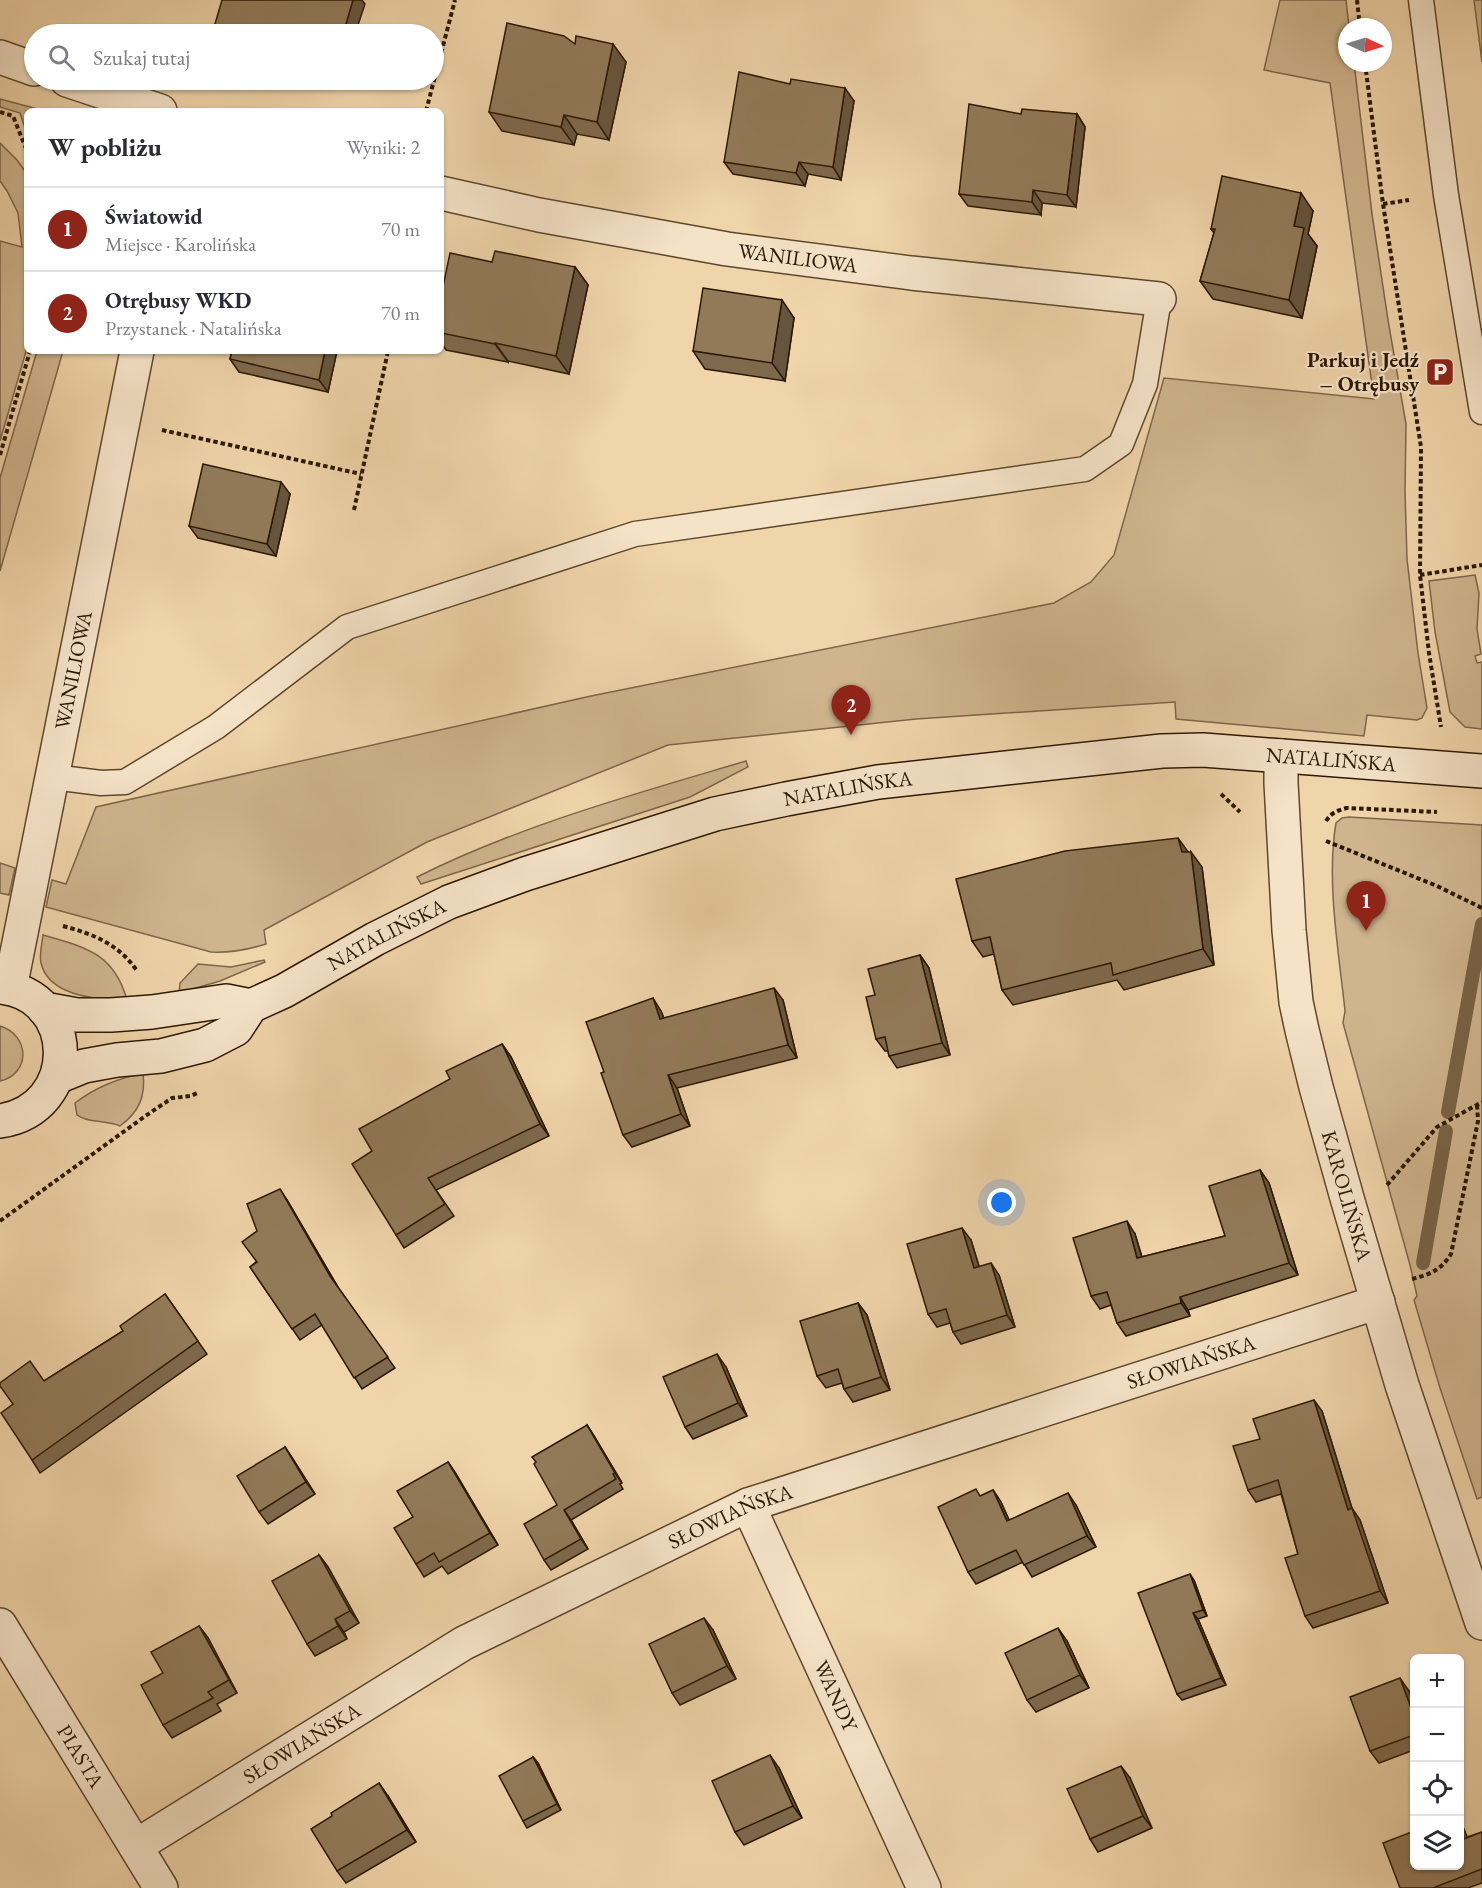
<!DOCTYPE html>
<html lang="pl">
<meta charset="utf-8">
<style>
:root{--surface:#fff;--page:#f2f2f3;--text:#2b2b33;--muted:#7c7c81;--line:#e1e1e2;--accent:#8f2418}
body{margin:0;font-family:"EB Garamond",serif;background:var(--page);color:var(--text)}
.controls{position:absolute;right:18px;bottom:18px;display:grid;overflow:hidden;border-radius:9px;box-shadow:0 2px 4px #0004}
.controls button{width:54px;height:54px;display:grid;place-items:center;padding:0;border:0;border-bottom:2px solid var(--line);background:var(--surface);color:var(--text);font:30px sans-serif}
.compass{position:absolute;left:1338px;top:18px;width:54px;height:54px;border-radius:50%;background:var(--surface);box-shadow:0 2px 4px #0004;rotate:94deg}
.you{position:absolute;left:1002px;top:1203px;width:21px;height:21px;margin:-15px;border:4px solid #fff;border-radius:50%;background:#1a73e8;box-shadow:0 0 0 9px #1a73e833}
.badge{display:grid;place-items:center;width:39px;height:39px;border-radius:50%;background:var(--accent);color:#fff;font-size:20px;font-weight:700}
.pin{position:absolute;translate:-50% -50px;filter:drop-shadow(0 2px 3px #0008)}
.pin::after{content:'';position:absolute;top:32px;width:21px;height:18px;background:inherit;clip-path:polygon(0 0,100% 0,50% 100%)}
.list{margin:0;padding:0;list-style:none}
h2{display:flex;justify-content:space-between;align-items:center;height:78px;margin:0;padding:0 24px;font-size:26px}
h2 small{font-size:20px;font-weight:400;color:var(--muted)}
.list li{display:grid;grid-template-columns:39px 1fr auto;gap:18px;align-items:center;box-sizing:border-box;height:84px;padding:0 24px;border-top:2px solid var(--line)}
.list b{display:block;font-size:22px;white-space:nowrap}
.list p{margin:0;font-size:20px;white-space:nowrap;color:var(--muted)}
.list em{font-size:20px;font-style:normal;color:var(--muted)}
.icon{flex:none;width:33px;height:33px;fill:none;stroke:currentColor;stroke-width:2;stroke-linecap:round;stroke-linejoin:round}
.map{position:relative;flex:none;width:1482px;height:1888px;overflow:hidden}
.search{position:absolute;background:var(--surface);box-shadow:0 2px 4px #0004;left:24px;top:24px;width:420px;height:66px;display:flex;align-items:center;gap:15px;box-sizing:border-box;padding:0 21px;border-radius:33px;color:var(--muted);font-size:22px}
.panel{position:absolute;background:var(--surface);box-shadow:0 2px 4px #0004;left:24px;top:108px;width:420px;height:246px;border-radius:9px}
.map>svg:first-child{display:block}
</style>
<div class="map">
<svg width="1482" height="1888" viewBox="0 0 1482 1888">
<rect width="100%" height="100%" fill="#f0d4aa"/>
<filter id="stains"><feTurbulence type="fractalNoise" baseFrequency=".00333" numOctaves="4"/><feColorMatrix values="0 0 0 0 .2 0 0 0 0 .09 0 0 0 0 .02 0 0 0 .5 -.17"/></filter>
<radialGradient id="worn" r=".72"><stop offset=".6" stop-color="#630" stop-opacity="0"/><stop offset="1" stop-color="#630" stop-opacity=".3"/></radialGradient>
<g fill="#cfb48d" stroke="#7e6648" stroke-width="1.5">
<path d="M1280,0H1346L1349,27H1347V63H1354L1372,214L1388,320L1406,424L1405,491L1407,559L1418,653L1427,708L1422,718L1417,720L1367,715L1364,736L1176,719L1175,702L916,719L668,745L427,842L264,930L266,944C247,950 231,953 211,952L46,907L52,880L66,884L96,807L591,696L1054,603L1091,582L1114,555L1164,378L1374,399L1330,83L1264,70Z"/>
<path d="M1474,0H1482V62Z"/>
<path d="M0,99L45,111H27V134L20,113L0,107Z"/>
<path d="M0,143L17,160L27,174V348L0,441V241L22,247L18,213L7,191L0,181Z"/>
<path d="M37,351H63L0,571V478Z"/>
<path d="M1475,575L1479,593L1477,629L1481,654L1475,656L1477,663L1482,662V729L1465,727L1450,712L1435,632L1429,581Z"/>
<path d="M746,761L748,767L690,797L421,884L417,877C521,825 635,794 746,761Z"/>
<path d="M1349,817L1482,825V1497L1477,1499L1440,1388L1414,1300L1417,1296L1410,1265L1343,1023L1345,1011C1339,953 1326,881 1336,823L1342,818Z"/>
<path d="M0,863L15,868L9,895L0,893Z"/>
<path d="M43,935C85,947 114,953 127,1000C99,1000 49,997 41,963C39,955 42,944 43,935Z"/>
<path d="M264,960L265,962L220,981L179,993L180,983L198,964L231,967Z"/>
<path d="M0,1026C30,1035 31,1074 0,1081Z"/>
<path d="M143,1073C146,1096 139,1112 120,1126C106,1120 87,1123 77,1115L75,1103C96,1087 117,1079 143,1073Z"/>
</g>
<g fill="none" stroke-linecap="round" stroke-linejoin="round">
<g stroke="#796245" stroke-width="14">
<path d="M1448,1112L1482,924"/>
<path d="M1423,1263L1446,1131"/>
</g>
<g stroke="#5d472c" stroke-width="27">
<g id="lane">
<path d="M1421,0L1446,195L1482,412"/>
<path d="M53,777L101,783L125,782L216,727L347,627L635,534L1085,469L1121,444L1145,384L1159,299"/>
</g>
</g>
<g stroke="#5d472c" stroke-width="36">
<g id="street">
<path d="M0,57L34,69"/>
<path d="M67,80L160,111"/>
<path id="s1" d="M441,193L539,215L727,249L911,273L1159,299"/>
<path id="s2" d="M1281,756V783L1289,930L1296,1002L1302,1030L1316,1087L1347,1198L1402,1385L1482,1623"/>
<path id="s3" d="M10,988L137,351"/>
<path id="s4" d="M748,1505L924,1888"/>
<path id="s5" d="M0,1625L161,1888"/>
<path id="s6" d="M136,1846L464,1643L748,1505L1378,1302"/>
</g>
</g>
<g stroke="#2c1802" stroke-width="36">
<g id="secondary">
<path d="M0,987C80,995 81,1109 0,1121"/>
<path d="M44,1009L77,1015H111L152,1012L226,1001L251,1006"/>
<path id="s7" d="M57,1077L84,1066L117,1060L161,1056L205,1045L236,1029L251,1006L284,991L375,939L449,902L525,874L715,814L786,799L878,782L1162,751L1203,750L1482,771"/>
</g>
</g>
<g stroke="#2c1802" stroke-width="4" stroke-dasharray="4.5 3" stroke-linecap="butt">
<path d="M1357,0L1360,27"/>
<path d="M1365,63L1383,204L1421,447L1420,575L1429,653L1441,727"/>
<path d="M426,111L455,0"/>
<path d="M0,112L13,116L27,151"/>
<path d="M1383,204L1409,200"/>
<path d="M162,430L361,474"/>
<path d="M0,455L30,351"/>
<path d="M354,510L388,351"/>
<path d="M1420,575L1482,565"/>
<path d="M1221,794L1240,812"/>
<path d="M1326,821C1331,813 1338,810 1347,808L1437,812"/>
<path d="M1326,841L1437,886L1482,908"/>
<path d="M63,926C93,934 119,944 137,971"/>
<path d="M1387,1185L1437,1127L1482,1102"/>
<path d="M0,1221L144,1117L172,1098L191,1096L199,1092"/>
<path d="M1412,1279C1431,1274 1441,1270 1451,1254L1478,1121L1477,1104"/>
</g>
<use href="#lane" stroke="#f5e3c8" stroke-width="24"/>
<use href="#street" stroke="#f5e3c8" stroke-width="33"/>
<use href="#secondary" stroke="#f5e3c8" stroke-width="33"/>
</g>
<g fill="#7e694d" stroke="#2c1802" stroke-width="1.5">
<path d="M575,44L626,62L609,140L577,134L574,145L502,131L489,112Z"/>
<path d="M854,101L841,180L808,174L805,186L733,174L724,162Z"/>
<path d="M1021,114H1077L1085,127L1076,207L1042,203L1041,215L968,206L959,194Z"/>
<path d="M1313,211L1308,234L1317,246L1302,318L1213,299L1200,281L1214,233L1211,229Z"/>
<path d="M492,262L575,267L588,285L569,374L508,361V362L446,350L441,342V296Z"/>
<path d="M794,318L785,381L705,369L693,351Z"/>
<path d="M232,351H337L328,392L239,372L230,359Z"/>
<path d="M290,494L276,556L198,538L189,526Z"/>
<path d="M1188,852L1202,867L1214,965L1124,990L1117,980L1013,1005L1002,990L994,954L983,957L972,941Z"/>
<path d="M920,955L929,968L950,1055L897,1068L889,1056L888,1051H885L876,1039L875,995Z"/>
<path d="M783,1000L797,1058L677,1088L690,1126L632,1147L623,1135L604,1072L661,1011L664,1018Z"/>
<path d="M502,1044L511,1057L549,1136L436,1190L454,1216L404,1248L396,1235L450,1079Z"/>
<path d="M1260,1170L1269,1183L1298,1275L1188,1310L1190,1316L1126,1336L1117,1323L1111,1305L1100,1309L1091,1296L1135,1234L1142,1257L1225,1236Z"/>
<path d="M287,1200L337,1286L395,1368L362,1389L322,1325L300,1340L250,1267L256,1262L257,1231Z"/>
<path d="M971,1240L979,1266L999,1275L1015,1327L961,1344L953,1332L950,1323L937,1327L928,1314Z"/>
<path d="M165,1294L207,1354L40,1473L32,1460L44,1381L123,1331Z"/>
<path d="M858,1303L867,1315L890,1390L853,1402L844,1389L842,1383L826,1388L817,1376Z"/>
<path d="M726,1367L747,1416L693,1439L685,1427Z"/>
<path d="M1322,1411L1352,1508L1360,1520L1388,1603L1313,1628L1305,1616L1298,1554L1281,1494L1256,1502L1248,1490L1260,1439Z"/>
<path d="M587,1425L594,1436L622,1483L620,1484L623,1489L571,1520L588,1549L551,1570L544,1560L557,1505Z"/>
<path d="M285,1447L315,1494L268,1524L259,1512Z"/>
<path d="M448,1462L456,1474L498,1545L448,1574L442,1566L424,1577L416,1564L413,1517Z"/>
<path d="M993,1490L1001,1502L1009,1520L1076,1505L1096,1547L1032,1577L1023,1562L976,1584L968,1572L981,1496Z"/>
<path d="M319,1555L328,1567L359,1623L344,1632L347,1639L315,1656L307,1644Z"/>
<path d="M1194,1580L1207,1616L1198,1619L1226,1685L1182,1700L1177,1694Z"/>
<path d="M199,1626L208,1638L237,1693L217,1704L221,1711L172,1738L163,1725V1673Z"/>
<path d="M713,1630L736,1679L680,1705L672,1693Z"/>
<path d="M1067,1641L1089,1688L1036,1712L1027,1700Z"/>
<path d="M1409,1691L1414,1706V1750L1379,1763L1370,1751Z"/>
<path d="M533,1757L538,1763L561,1810L527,1828L523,1821Z"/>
<path d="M779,1768L802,1818L744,1845L735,1832Z"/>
<path d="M1130,1778L1152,1828L1098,1852L1090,1839Z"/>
<path d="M388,1796L416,1842L346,1883L337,1871Z"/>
<path d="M1460,1822L1463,1827L1467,1837L1482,1832V1883L1468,1888H1400L1460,1866Z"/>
</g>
<g fill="#66553e" stroke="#2c1802" stroke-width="1.5">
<path d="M353,0H362L365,4L355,34H343Z"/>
<path d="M613,44L626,62L609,140L597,122Z"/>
<path d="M845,88L854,101L841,180L833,167Z"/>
<path d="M1077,114L1085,127L1076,207L1067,195Z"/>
<path d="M564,115L577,134L574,145L561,127Z"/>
<path d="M799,162L808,174L805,186L796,173Z"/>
<path d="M1033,190L1042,203L1041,215L1032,202Z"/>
<path d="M1301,193L1313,211L1308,234L1317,246L1302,318L1289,300L1294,226Z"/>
<path d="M575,267L588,285L569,374L556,356Z"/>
<path d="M782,300L794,318L785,381L772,363Z"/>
<path d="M495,343L508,361V362L495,344Z"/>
<path d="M325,351H337L328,392L319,380Z"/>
<path d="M281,482L290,494L276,556L267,544Z"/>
<path d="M1178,838L1189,853L1182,852Z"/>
<path d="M1191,852L1202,867L1214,965L1203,949Z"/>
<path d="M920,955L929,968L950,1055L942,1043Z"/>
<path d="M774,988L783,1000L797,1058L788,1045Z"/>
<path d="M653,998L661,1011L668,1031L660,1019Z"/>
<path d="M502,1044L511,1057L549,1136L540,1124Z"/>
<path d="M668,1075L677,1088L690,1126L681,1114Z"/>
<path d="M1260,1170L1269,1183L1298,1275L1289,1263Z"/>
<path d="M280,1189L287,1200L338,1287L330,1276Z"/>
<path d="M1127,1221L1135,1234L1146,1271L1137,1258Z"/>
<path d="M962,1228L971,1240L983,1280L974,1268Z"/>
<path d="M991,1263L999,1275L1015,1327L1007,1315Z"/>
<path d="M1180,1297L1188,1310L1190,1316L1181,1303Z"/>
<path d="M858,1303L867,1315L890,1390L881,1377Z"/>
<path d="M717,1354L726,1367L747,1416L738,1403Z"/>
<path d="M1314,1400L1322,1411L1352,1509L1360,1520L1388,1603L1380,1591L1348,1510Z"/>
<path d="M587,1425L594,1436L622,1483L615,1473Z"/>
<path d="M285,1447L293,1459L315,1494L306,1482Z"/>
<path d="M448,1462L456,1474L498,1545L490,1533Z"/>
<path d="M993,1490L1001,1502L1015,1533L1007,1521Z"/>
<path d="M1068,1493L1076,1505L1096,1547L1087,1536Z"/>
<path d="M564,1510L571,1520L588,1549L581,1539Z"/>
<path d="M319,1555L328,1567L359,1623L350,1611Z"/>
<path d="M1190,1574L1194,1580L1207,1616L1203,1610Z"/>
<path d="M1193,1613L1198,1619L1226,1685L1221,1678Z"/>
<path d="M704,1618L713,1630L736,1679L727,1666Z"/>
<path d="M335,1619L344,1632L347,1639L338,1626Z"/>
<path d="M199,1626L208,1638L237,1693L229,1680Z"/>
<path d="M1058,1628L1067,1641L1089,1688L1080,1675Z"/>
<path d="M1400,1678L1409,1691L1414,1706V1716Z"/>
<path d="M770,1755L779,1768L802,1818L793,1806Z"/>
<path d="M533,1757L538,1763L561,1810L557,1804Z"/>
<path d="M1121,1766L1130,1778L1152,1828L1143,1816Z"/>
<path d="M379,1783L388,1796L416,1842L407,1830Z"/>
<path d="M1460,1822L1463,1827L1472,1849L1464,1839L1460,1826Z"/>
</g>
<g fill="#927a59" stroke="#2c1802" stroke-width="1.5">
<path d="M222,0H353L343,34H212Z"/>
<path d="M507,23L564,36L575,44L576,36L613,44L597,122L564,115L561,127L489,112Z"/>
<path d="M739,72L790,84L791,79L845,88L833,167L799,162L796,173L724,162Z"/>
<path d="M969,104L1021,114L1022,109L1077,114L1067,195L1033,190L1032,202L959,194Z"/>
<path d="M1222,176L1301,193L1294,226L1304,228L1289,300L1200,281L1215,229H1211Z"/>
<path d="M495,251L575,267L556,356L495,343V344L441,333V296L450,253L492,262Z"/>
<path d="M703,288L782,300L772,363L693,351Z"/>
<path d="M232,351H325L319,380L230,359Z"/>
<path d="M203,464L281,482L267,544L189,526Z"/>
<path d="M1178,838L1182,852H1191L1203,949L1113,975L1111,963L1002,990L990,937L972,941L956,879L1065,851Z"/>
<path d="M920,955L942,1043L889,1056L885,1037L876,1039L866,997L875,995L868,969Z"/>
<path d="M774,988L788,1045L668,1075L681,1114L623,1135L601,1073L604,1072L586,1022L653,998L660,1019Z"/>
<path d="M502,1044L540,1124L428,1178L445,1204L396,1235L352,1164L372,1151L359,1129L450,1079L446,1071Z"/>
<path d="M1260,1170L1289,1263L1180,1297L1181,1303L1117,1323L1107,1292L1091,1296L1073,1238L1127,1221L1137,1258L1225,1236L1209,1186Z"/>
<path d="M280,1189L330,1276L388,1357L354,1378L315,1314L292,1329L250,1267L257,1262L242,1242L257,1231L247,1204Z"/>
<path d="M962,1228L974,1268L991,1263L1007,1315L953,1332L946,1309L928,1314L907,1244Z"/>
<path d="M165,1294L198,1341L32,1460L1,1413L13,1404L0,1386V1383L30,1361L44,1381L123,1331L120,1326Z"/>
<path d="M858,1303L881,1377L844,1389L838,1369L817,1376L800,1321Z"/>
<path d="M717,1354L738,1403L685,1427L663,1377Z"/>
<path d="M1314,1400L1348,1510L1352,1508L1380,1591L1305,1616L1285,1558L1298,1554L1278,1480L1248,1490L1233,1446L1260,1439L1253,1419Z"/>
<path d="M587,1425L615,1473L613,1474L616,1479L564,1510L581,1539L544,1560L524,1524L557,1505L534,1464L536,1462L532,1457Z"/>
<path d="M285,1447L306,1482L259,1512L237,1476Z"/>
<path d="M448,1462L490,1533L439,1562L434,1553L416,1564L394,1528L413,1517L397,1491Z"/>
<path d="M976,1489L980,1496L993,1490L1007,1521L1068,1493L1087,1536L1024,1565L1016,1550L968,1572L938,1507Z"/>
<path d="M319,1555L350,1611L335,1619L338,1626L307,1644L272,1581Z"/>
<path d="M1190,1574L1203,1610L1193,1613L1221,1678L1177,1694L1138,1593Z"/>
<path d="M704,1618L727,1666L672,1693L649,1644Z"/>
<path d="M199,1626L229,1680L208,1692L213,1698L163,1725L141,1685L163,1673L151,1652Z"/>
<path d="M1058,1628L1080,1675L1027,1700L1005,1653Z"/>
<path d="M1400,1678L1414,1716V1735L1370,1751L1350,1697Z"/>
<path d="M770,1755L793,1806L735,1832L712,1781Z"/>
<path d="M533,1757L557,1804L523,1821L499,1776Z"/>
<path d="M1121,1766L1143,1816L1090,1839L1067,1789Z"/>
<path d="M379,1783L407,1830L337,1871L311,1829L332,1816L331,1813Z"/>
<path d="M1460,1826L1464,1839L1482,1832V1869L1433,1888H1400L1383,1843L1414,1831V1866H1460Z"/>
</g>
<defs>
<g id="parking-square" transform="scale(1.5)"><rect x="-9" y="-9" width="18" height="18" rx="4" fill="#8f2418" stroke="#f5e3c8"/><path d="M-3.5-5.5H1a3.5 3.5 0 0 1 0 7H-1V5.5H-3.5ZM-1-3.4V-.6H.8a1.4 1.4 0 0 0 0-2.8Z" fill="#fff"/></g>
</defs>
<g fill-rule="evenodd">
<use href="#parking-square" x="1440" y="372"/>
</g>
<g text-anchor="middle" stroke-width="4.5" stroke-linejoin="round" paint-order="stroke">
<g font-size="21" fill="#2c1802" stroke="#f5e3c8">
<text dy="7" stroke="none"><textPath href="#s1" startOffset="363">WANILIOWA</textPath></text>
<text dy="7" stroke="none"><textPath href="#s3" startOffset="324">WANILIOWA</textPath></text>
<text dy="7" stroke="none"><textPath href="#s7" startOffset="1340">NATALIŃSKA</textPath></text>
<text dy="7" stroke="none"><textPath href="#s7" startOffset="854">NATALIŃSKA</textPath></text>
<text dy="7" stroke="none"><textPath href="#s7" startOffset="368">NATALIŃSKA</textPath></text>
<text dy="7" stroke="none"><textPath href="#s2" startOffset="447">KAROLIŃSKA</textPath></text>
<text dy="7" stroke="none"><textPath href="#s6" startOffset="1167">SŁOWIAŃSKA</textPath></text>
<text dy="7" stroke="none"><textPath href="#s6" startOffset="681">SŁOWIAŃSKA</textPath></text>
<text dy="7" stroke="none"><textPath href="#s4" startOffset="210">WANDY</textPath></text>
<text dy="7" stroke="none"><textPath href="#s6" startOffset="195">SŁOWIAŃSKA</textPath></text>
<text dy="7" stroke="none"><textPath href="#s5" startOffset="154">PIASTA</textPath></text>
</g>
<g font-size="21" font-weight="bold" fill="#2c1802" stroke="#f5e3c8" text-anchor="end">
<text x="1419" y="367">Parkuj i Jedź<tspan x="1419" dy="24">– Otrębusy</tspan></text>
</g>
</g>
<rect width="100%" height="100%" filter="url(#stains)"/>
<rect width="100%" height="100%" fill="url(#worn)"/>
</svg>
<div class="controls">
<button>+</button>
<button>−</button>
<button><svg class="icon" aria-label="locate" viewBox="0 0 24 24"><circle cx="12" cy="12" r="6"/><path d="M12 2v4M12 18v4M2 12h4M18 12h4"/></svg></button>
<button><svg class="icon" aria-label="layers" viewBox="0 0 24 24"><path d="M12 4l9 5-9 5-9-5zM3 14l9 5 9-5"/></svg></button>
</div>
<svg class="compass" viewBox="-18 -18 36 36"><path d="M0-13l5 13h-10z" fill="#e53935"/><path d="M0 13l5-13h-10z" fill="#7c7c81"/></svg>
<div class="you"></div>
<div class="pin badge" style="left:1366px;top:931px">1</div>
<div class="pin badge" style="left:851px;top:735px">2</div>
<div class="search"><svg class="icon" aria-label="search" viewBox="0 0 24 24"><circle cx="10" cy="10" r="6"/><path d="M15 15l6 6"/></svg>Szukaj tutaj</div>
<section class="panel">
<h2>W pobliżu<small>Wyniki: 2</small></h2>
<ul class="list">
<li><span class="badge">1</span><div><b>Światowid</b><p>Miejsce · Karolińska</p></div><em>70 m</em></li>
<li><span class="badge">2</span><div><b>Otrębusy WKD</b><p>Przystanek · Natalińska</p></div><em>70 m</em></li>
</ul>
</section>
</div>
